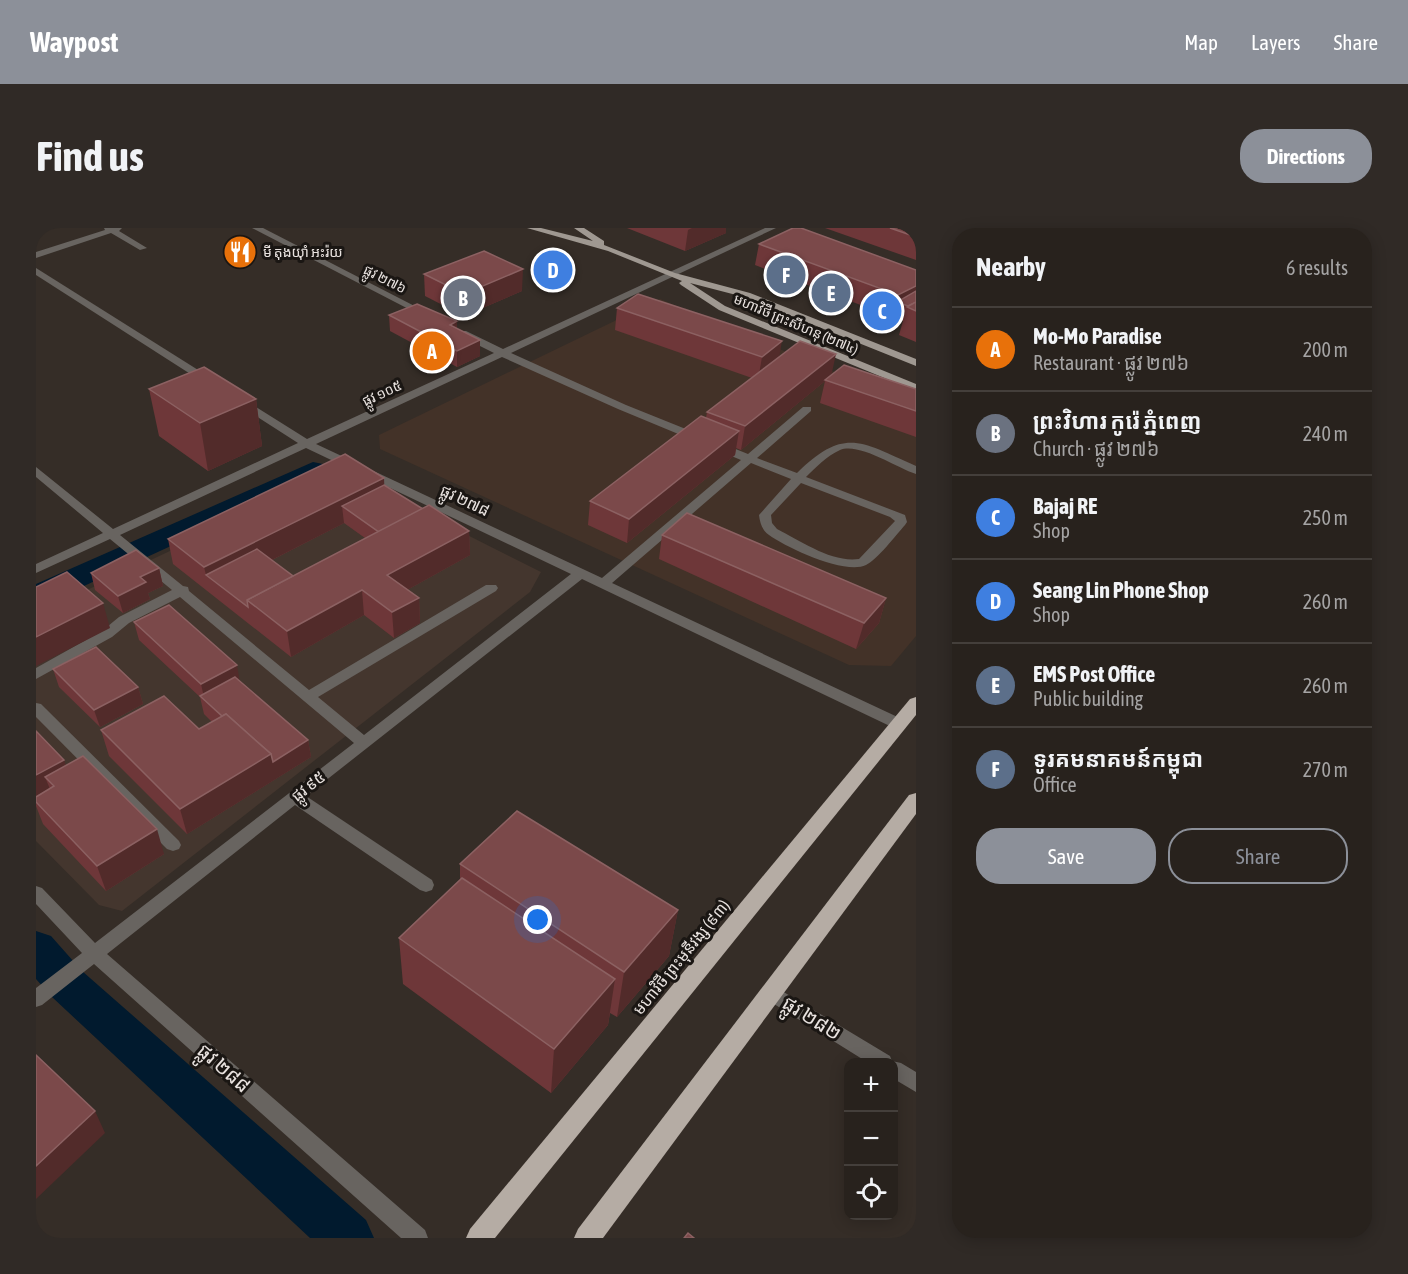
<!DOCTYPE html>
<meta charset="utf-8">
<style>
:root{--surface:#28221d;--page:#302a26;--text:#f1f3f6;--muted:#a5a4a4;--line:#443f3b;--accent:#8c9099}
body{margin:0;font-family:"Asap Condensed","Noto Sans Khmer",sans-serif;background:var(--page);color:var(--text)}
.controls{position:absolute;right:18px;bottom:18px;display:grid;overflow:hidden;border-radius:12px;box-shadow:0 3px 15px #0003}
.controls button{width:54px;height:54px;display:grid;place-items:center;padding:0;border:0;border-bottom:2px solid var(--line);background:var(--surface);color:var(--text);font:30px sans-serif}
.you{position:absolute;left:502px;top:692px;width:21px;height:21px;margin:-15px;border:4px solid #fff;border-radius:50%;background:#1a73e8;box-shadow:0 0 0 9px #1a73e833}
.badge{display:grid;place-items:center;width:39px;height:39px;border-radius:50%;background:var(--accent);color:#fff;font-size:20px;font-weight:700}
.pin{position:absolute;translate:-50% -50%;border:3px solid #fff;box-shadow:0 2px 6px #0006}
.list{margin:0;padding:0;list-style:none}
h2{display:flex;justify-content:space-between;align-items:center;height:78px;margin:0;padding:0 24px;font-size:26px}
h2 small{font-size:20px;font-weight:400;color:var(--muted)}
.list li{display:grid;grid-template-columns:39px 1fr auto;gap:18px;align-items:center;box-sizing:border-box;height:84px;padding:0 24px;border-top:2px solid var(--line)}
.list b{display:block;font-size:22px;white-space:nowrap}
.list p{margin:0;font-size:20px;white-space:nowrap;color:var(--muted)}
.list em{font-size:20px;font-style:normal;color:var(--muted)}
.actions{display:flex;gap:12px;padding:18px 24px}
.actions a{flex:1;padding:14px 0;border:2px solid var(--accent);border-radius:24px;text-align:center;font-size:21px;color:var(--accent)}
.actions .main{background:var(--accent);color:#fff}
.icon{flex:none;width:33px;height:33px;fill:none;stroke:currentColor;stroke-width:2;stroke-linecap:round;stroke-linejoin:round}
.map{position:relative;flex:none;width:880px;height:1010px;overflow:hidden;border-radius:24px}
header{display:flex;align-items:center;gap:36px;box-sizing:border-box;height:84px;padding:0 30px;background:var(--accent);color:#fff}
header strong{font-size:28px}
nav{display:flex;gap:33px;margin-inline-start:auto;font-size:21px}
.intro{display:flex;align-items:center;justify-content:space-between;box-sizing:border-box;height:144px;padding:0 36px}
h1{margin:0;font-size:42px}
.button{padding:15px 27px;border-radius:24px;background:var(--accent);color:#fff;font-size:21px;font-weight:700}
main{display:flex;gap:36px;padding:0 36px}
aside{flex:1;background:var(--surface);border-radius:24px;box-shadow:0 3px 15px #0003}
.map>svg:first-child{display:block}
</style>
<header>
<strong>Waypost</strong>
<nav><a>Map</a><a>Layers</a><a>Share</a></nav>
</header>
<div class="intro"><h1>Find us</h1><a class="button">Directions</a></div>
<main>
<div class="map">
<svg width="880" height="1010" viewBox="0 0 880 1010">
<rect width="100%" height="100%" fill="#352d27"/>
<path fill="#44362e" d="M304,243L505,344L494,364L86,683L63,677L0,613V386Z"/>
<path fill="#433228" d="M624,71L880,178V408L855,438L813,437L344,221L343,207Z"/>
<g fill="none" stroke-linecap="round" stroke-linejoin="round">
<g fill="#011a2e" fill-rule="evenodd">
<path d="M277,234L287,236L291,242L287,248L11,375L0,378V356Z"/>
<path d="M0,703L15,708L46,743L330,992L338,1010H274L16,769L0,751Z"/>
</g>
<g fill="#686460" fill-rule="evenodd">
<path d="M68,0H86L83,3L111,20L104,22L75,5L0,30V24L69,2Z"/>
<path d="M216,0H227L396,87L388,89Z"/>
<path d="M729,0H740L475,125L590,177L712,226L767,179H775V183L721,230L761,245C809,198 825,214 880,238V246C861,240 823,214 804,222C791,228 780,239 770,249L869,287L871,294L869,297C860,307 841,332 830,337C809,347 751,320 733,307C726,302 724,295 723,287L755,251L715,235L576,355L868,492L870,496L868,500H858L546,351L270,568L396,652L398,657L396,662L390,664L384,662L259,577L71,726L389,1002L392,1010H365L58,736L6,777L0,779V760L46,725L0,676V658L6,660L59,715L318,515L144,369L93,395L76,409L0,451V440L66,403L83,389L136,362L74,311L0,345V336L67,305L0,249V239L77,301L262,215L201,176V172H209L271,211L458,125L422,107V103H430L467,121ZM466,129L582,181L705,232L566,350L280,216ZM270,220L535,346L328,507L282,469L460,363L462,360L460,357H450L273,462L153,363L152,359L147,358L84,307ZM765,255L854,289L859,293L823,331C796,335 765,313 741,301L736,295L735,287Z"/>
<path d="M0,40L178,152L179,154L178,156H170L0,47Z"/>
<path d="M0,475L5,476L143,613L145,617L143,621L137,623L131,621L0,489Z"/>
<path d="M736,757L854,828L856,833L865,835L880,844V864L858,851V834H831L730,771L727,765L730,759Z"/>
</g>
<path fill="#9f9891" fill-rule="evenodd" d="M491,0H505L557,13L538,0H548L568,13V17L639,45L714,65L880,131V138L708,69L654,55L689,78L880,156V163L683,82L645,57L643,55L646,53L572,23Z"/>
<g fill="#b5aca4" fill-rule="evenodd">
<path d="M880,469V487L459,1010H430L434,1001L874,471Z"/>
<path d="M880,565V586L567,1010H538L542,1001L873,567Z"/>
</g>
</g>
<g fill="#6e3739" fill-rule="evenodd">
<path d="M591,0H690V5L649,23Z"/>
<path d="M789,0H880V32Z"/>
<path d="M723,16L880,42V114L863,107L867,93L719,37Z"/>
<path d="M388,46L486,63L428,88L389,68Z"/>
<path d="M581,80L743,129L796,147L880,161V209L784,175L789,153L705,222L700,220L699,227L591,315L552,297L554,273L670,190L671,184L716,150L579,102Z"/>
<path d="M353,87L444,112V128L421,139L354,103Z"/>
<path d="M113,161L220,171L226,218L172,243L123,208Z"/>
<path d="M348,257L387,281L433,303L434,327L371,362L383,370L384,395L358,410L328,387L255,429L137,336L132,311ZM308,295L329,310L257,348L236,332Z"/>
<path d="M626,307L850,370L843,395L820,421L623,331Z"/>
<path d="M123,340L127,358L112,365L114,371L87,385L59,362L55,345Z"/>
<path d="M98,394L204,453L272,512L275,529L151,606L73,528L65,502L163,501L176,494L168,486L164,469L103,412Z"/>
<path d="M17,441L102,459L107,476L64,499L23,459Z"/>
<path d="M0,503L30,538L128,626L70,663L7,596L0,578V574L14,561L0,568Z"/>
<path d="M424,636L642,682L633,728L581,789L574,785L572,797L515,865L367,756L363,710L424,652Z"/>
</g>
<g fill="#522b2a">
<path d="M656,0H690V5L649,23L652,2Z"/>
<path d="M487,41L486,63L428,88V66Z"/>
<path d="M880,58V76L861,74L862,67Z"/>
<path d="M421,93V109L414,97Z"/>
<path d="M444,112V128L421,139V123Z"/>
<path d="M746,113L742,136L722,152L726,129Z"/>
<path d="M800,126L795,149L789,152V153L705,222L709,198Z"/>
<path d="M220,171L226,218L172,243L164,195Z"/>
<path d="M703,203L699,227L591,315L593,291Z"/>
<path d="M348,250L349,274L306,278L308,295L185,358L170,347L168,339Z"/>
<path d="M433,303L434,327L353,372L351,347Z"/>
<path d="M123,340L127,358L112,365L114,371L87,385L82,368L104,349Z"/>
<path d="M326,362L328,387L255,429L251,403Z"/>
<path d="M383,370L384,395L358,410L356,384Z"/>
<path d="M850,370L843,395L820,421L828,395Z"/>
<path d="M67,375L74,400L0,438V409Z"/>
<path d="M201,437L204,455L169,474L165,456Z"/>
<path d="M102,459L107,476L64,499L58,482Z"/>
<path d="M272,512L275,529L151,606L144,581L235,526Z"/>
<path d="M28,532L34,549H9L14,561L0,568V547Z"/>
<path d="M121,601L128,626L70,663L61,638Z"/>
<path d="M642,682L633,728L581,789L588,744Z"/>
<path d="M579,751L572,797L515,865L518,821Z"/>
<path d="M59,883L69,905L0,971V938Z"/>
</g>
<g fill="#7b494a" stroke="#8c6162" stroke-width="1.5">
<path d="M757,0H765L880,42V58L862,67L723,16Z"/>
<path d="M854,0H880V9Z"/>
<path d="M448,23L487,41L428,66L388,46Z"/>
<path d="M880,63V74L872,78L861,74Z"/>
<path d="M602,66L746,113L726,129L581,80Z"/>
<path d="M880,74V83L871,79Z"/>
<path d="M381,76L421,93L414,97L444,112L421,123L353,87Z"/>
<path d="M764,113L800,126L709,198L671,184Z"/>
<path d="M808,137L880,161V183L789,152Z"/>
<path d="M168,139L220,171L164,195L113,161Z"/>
<path d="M665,188L703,203L593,291L554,273Z"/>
<path d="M309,226L348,250L168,339L132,311Z"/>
<path d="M348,257L387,281L343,304L306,278Z"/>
<path d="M393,277L433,303L351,347L383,370L356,384L326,362L251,403L211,372Z"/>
<path d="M651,285L850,370L828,395L626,307Z"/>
<path d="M221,321L257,348L211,372L212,379L170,347Z"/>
<path d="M100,322L123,340L104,349L110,354L82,368L55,345Z"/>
<path d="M31,344L67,375L0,409V359Z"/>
<path d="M133,377L201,437L165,456L98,394Z"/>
<path d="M60,419L102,459L58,482L17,441Z"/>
<path d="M199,449L272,512L237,534L235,526L190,486L186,488L164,468Z"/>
<path d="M128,468L163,501L190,486L235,526L144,581L65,502Z"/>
<path d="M0,503L28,532L0,547Z"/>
<path d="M47,528L121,601L61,638L0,574V569L18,558L9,549Z"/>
<path d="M481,583L642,682L588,744L424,636Z"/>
<path d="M426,650L579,751L518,821L363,710Z"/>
<path d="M0,827L59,883L0,938Z"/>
<path d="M652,1005L658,1010H648Z"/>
</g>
<defs>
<g id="restaurant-disc" transform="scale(1.725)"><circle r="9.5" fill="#e8710a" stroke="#1a1613"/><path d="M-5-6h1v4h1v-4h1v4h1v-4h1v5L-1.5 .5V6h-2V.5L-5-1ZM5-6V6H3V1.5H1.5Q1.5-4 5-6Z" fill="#fff"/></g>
</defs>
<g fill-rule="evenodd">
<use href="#restaurant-disc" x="204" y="24"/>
</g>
<g text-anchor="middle" stroke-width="6" stroke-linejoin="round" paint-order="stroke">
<g font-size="14" fill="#e8e2df" stroke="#1a1613" text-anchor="start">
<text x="227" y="29">មី តុងយ៉ាំ អះរ៉យ</text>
</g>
<g font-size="14" fill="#e8e2df" stroke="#1a1613">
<text transform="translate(349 51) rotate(27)" y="5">ផ្លូវ ២៧៦</text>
<text transform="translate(760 96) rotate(23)" y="5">មហាវិថី ព្រះសីហនុ (២៧៤)</text>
<text transform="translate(346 165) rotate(-25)" y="5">ផ្លូវ ១០៥</text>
</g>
<g font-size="16" fill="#e8e2df" stroke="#1a1613">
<text transform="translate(429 272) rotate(25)" y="6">ផ្លូវ ២៧៨</text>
<text transform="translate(272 558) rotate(-38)" y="6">ផ្លូវ ៩៥</text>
<text transform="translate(645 729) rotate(-51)" y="6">មហាវិថី ព្រះមុនីវង្ស (៩៣)</text>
</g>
<g font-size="20" fill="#e8e2df" stroke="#1a1613">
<text transform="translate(776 790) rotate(32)" y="7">ផ្លូវ ២៨២</text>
<text transform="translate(188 840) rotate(41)" y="7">ផ្លូវ ២៨៨</text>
</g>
</g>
</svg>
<div class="controls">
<button>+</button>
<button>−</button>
<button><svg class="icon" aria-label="locate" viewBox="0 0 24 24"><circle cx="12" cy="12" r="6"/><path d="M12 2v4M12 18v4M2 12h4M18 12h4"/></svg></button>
</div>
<div class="you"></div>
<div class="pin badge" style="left:396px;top:123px;background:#e8710a">A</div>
<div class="pin badge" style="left:427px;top:70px;background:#6b7280">B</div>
<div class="pin badge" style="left:846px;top:83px;background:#3f7fe0">C</div>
<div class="pin badge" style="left:517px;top:42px;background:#3f7fe0">D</div>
<div class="pin badge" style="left:795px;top:65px;background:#5c6f8a">E</div>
<div class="pin badge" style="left:750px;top:47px;background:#5c6f8a">F</div>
</div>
<aside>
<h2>Nearby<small>6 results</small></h2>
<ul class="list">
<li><span class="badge" style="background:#e8710a">A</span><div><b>Mo-Mo Paradise</b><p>Restaurant · ផ្លូវ ២៧៦</p></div><em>200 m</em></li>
<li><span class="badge" style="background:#6b7280">B</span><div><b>ព្រះវិហារ កូរ៉េ ភ្នំពេញ</b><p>Church · ផ្លូវ ២៧៦</p></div><em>240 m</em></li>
<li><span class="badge" style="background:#3f7fe0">C</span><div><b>Bajaj RE</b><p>Shop</p></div><em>250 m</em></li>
<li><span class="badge" style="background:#3f7fe0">D</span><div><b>Seang Lin Phone Shop</b><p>Shop</p></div><em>260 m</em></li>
<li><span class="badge" style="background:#5c6f8a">E</span><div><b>EMS Post Office</b><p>Public building</p></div><em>260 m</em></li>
<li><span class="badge" style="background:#5c6f8a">F</span><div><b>ទូរគមនាគមន៍កម្ពុជា</b><p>Office</p></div><em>270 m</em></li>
</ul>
<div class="actions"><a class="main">Save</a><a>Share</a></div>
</aside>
</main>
